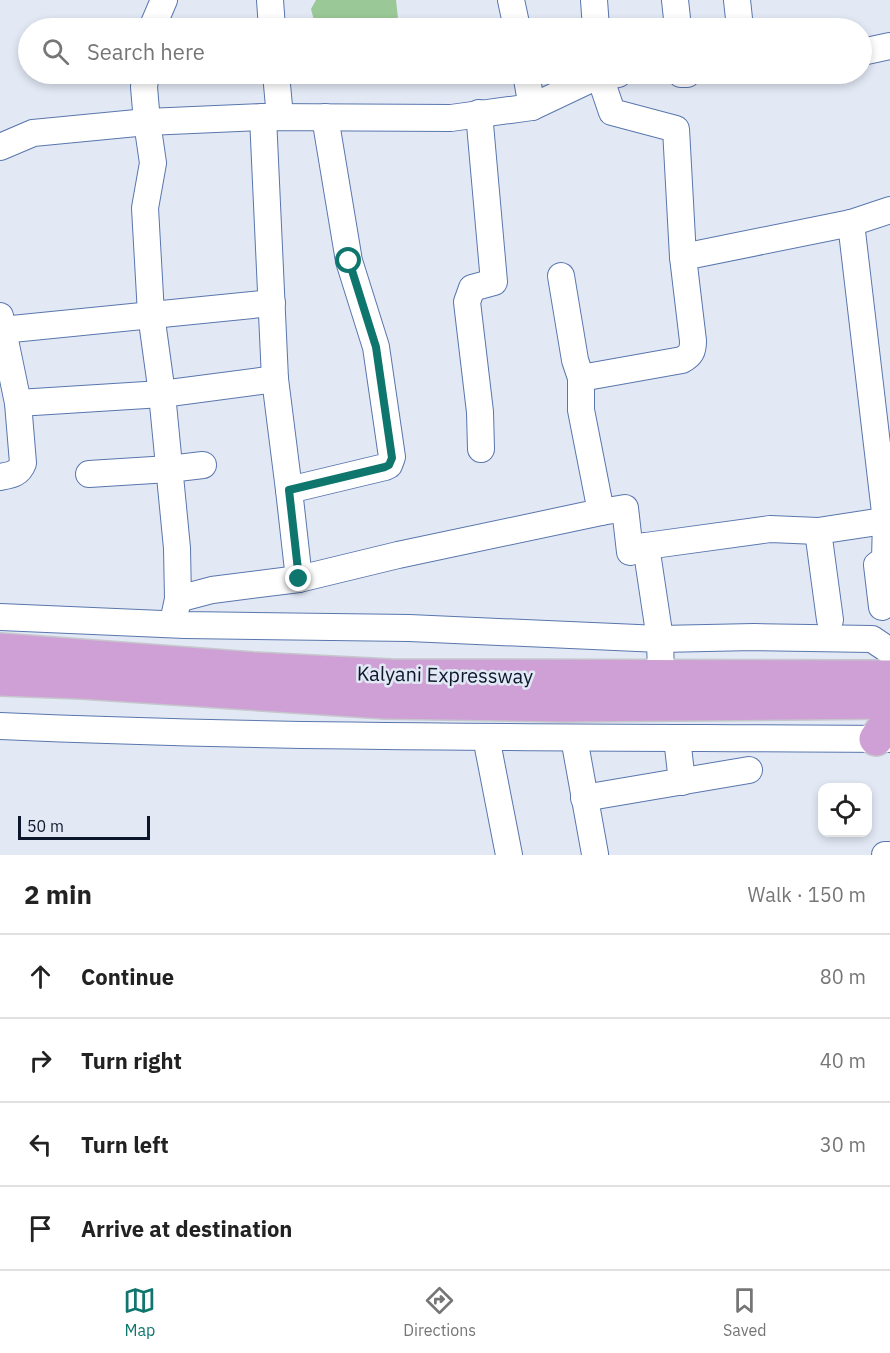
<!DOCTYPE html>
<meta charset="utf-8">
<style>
:root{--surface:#fff;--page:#f2f2f2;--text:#222;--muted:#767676;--line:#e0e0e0;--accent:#0f766e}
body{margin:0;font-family:"IBM Plex Sans",sans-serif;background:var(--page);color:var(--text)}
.controls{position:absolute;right:18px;bottom:18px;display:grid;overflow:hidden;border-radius:12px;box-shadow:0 3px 9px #0003}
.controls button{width:54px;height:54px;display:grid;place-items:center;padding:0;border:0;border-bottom:2px solid var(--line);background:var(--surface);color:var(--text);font:30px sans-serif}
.scale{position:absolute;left:18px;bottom:15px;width:132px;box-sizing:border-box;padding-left:6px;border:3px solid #0c172c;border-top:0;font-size:16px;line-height:21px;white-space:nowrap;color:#0c172c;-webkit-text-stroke:4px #e2e9f5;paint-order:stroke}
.stop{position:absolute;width:18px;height:18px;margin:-14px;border:4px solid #0f766e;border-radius:50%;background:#fff}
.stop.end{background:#0f766e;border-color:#fff;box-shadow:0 2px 6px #0008}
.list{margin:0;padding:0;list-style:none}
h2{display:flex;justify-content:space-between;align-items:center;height:78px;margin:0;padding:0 24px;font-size:26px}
h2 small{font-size:20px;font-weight:400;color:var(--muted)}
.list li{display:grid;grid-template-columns:39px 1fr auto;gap:18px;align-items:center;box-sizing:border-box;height:84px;padding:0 24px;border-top:2px solid var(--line)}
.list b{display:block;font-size:22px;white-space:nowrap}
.list em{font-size:20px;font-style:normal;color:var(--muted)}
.icon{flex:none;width:33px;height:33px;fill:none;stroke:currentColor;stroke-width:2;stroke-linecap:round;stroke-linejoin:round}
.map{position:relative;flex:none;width:890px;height:855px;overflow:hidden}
.search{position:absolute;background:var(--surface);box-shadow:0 3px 9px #0003;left:18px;right:18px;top:18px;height:66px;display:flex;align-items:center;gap:15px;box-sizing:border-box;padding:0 21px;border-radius:33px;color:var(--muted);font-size:22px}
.sheet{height:414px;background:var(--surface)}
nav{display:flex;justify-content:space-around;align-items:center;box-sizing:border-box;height:84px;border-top:2px solid var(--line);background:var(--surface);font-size:16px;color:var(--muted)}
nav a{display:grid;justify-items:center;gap:3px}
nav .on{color:var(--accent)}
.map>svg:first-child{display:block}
</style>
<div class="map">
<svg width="890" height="855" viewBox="0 0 890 855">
<rect width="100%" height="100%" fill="#e2e9f5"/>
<path fill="#9bc897" d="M316,0H396L399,28H316L311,9Z"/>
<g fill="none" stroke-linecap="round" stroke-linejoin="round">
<g stroke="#5976ad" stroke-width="28">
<g id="minor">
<path d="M270,0L272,28"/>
<path d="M511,0L517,28"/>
<path d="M594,0L596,28"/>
<path d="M675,0L678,28"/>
<path d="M737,0L740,28"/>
<path d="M152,28L164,0"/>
<path d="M862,52L890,46"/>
<path d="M146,74L144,87L147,122L153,163L145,208L151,314L162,394L177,548L178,599L175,613"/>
<path d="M276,74L280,117"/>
<path d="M526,74L532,107"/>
<path d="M599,74L612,112L676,129L683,257"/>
<path d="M681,74H687"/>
<path d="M479,113L494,282L472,288L467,302L480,412L481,449"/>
<path d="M263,117L275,379L289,490"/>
<path d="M0,147L33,133L147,122L263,117L451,118L532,107L589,80L618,74"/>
<path d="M851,223L886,521L885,559L877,565L882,607"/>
<path d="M561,276L575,360L581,378"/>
<path d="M0,316L18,403"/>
<path d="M2,330L272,303"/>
<path d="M89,474L169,469L203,465"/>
<path d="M0,477C11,475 19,474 23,463L18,403L162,394L275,379"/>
<path d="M601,512L625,508L630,552L646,546L660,639L661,677"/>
<path d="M646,546L770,529L818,531"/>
<path d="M299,579L289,490L385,467L389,465L392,457L376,347L349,261L325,117"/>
<path d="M178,599L212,590L299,579L398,555L601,512L581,410V378L682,360C691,355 693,351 693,341L683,257L851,223L890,210"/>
<path d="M0,617L185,625L409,628L660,639L754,637L872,639L890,651"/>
<path d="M830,620L818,531L890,520"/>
<path d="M0,726C296,739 593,737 890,739"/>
<path d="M486,737L509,855"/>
<path d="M574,738L595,854"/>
<path d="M677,738L682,782"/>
<path d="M584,798L749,770"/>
<path d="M885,855H890"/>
</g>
</g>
<g stroke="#c5c7cc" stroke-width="36">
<g id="highway">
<path d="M0,650L253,669L391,676L890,677"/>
<path d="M0,679L82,682L385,702L563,705L890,702"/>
<path d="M876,739L890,719"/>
</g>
</g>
<use href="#minor" stroke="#fff" stroke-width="26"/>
<use href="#highway" stroke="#cfa0d5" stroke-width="33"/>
</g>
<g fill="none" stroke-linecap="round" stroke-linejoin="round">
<path stroke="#0f766e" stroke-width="8" d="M299,579L289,490L385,467L389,465L392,458L376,347L349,261"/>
</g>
<g text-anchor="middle" stroke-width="5" stroke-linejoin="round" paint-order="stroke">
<g font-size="20" fill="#0c172c" stroke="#e2e9f5">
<text transform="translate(445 675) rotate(1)" y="7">Kalyani Expressway</text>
</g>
</g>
</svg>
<div class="controls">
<button><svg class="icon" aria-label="locate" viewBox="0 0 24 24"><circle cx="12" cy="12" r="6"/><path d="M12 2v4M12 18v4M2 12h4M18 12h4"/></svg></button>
</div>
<div class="scale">50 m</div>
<div class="stop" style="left:349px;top:261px"></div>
<div class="stop end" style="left:299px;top:579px"></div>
<div class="search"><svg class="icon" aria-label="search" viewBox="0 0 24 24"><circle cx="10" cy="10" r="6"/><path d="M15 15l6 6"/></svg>Search here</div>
</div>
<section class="sheet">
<h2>2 min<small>Walk · 150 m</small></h2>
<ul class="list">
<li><svg class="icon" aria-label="ahead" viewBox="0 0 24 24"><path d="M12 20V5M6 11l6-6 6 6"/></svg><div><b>Continue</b></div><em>80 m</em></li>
<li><svg class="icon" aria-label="right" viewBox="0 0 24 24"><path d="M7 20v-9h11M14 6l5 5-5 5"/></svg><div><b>Turn right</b></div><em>40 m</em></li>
<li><svg class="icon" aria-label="left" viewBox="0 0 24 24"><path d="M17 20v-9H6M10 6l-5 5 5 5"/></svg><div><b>Turn left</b></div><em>30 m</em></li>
<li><svg class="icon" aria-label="arrive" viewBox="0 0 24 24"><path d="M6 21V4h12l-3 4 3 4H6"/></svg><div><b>Arrive at destination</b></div></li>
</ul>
</section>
<nav>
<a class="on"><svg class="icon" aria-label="map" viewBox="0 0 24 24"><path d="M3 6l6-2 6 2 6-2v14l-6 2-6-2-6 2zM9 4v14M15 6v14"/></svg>Map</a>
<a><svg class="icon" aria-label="directions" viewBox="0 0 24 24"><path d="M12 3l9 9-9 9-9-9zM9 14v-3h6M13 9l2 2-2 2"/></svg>Directions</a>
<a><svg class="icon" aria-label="saved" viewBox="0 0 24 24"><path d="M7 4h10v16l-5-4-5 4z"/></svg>Saved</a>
</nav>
